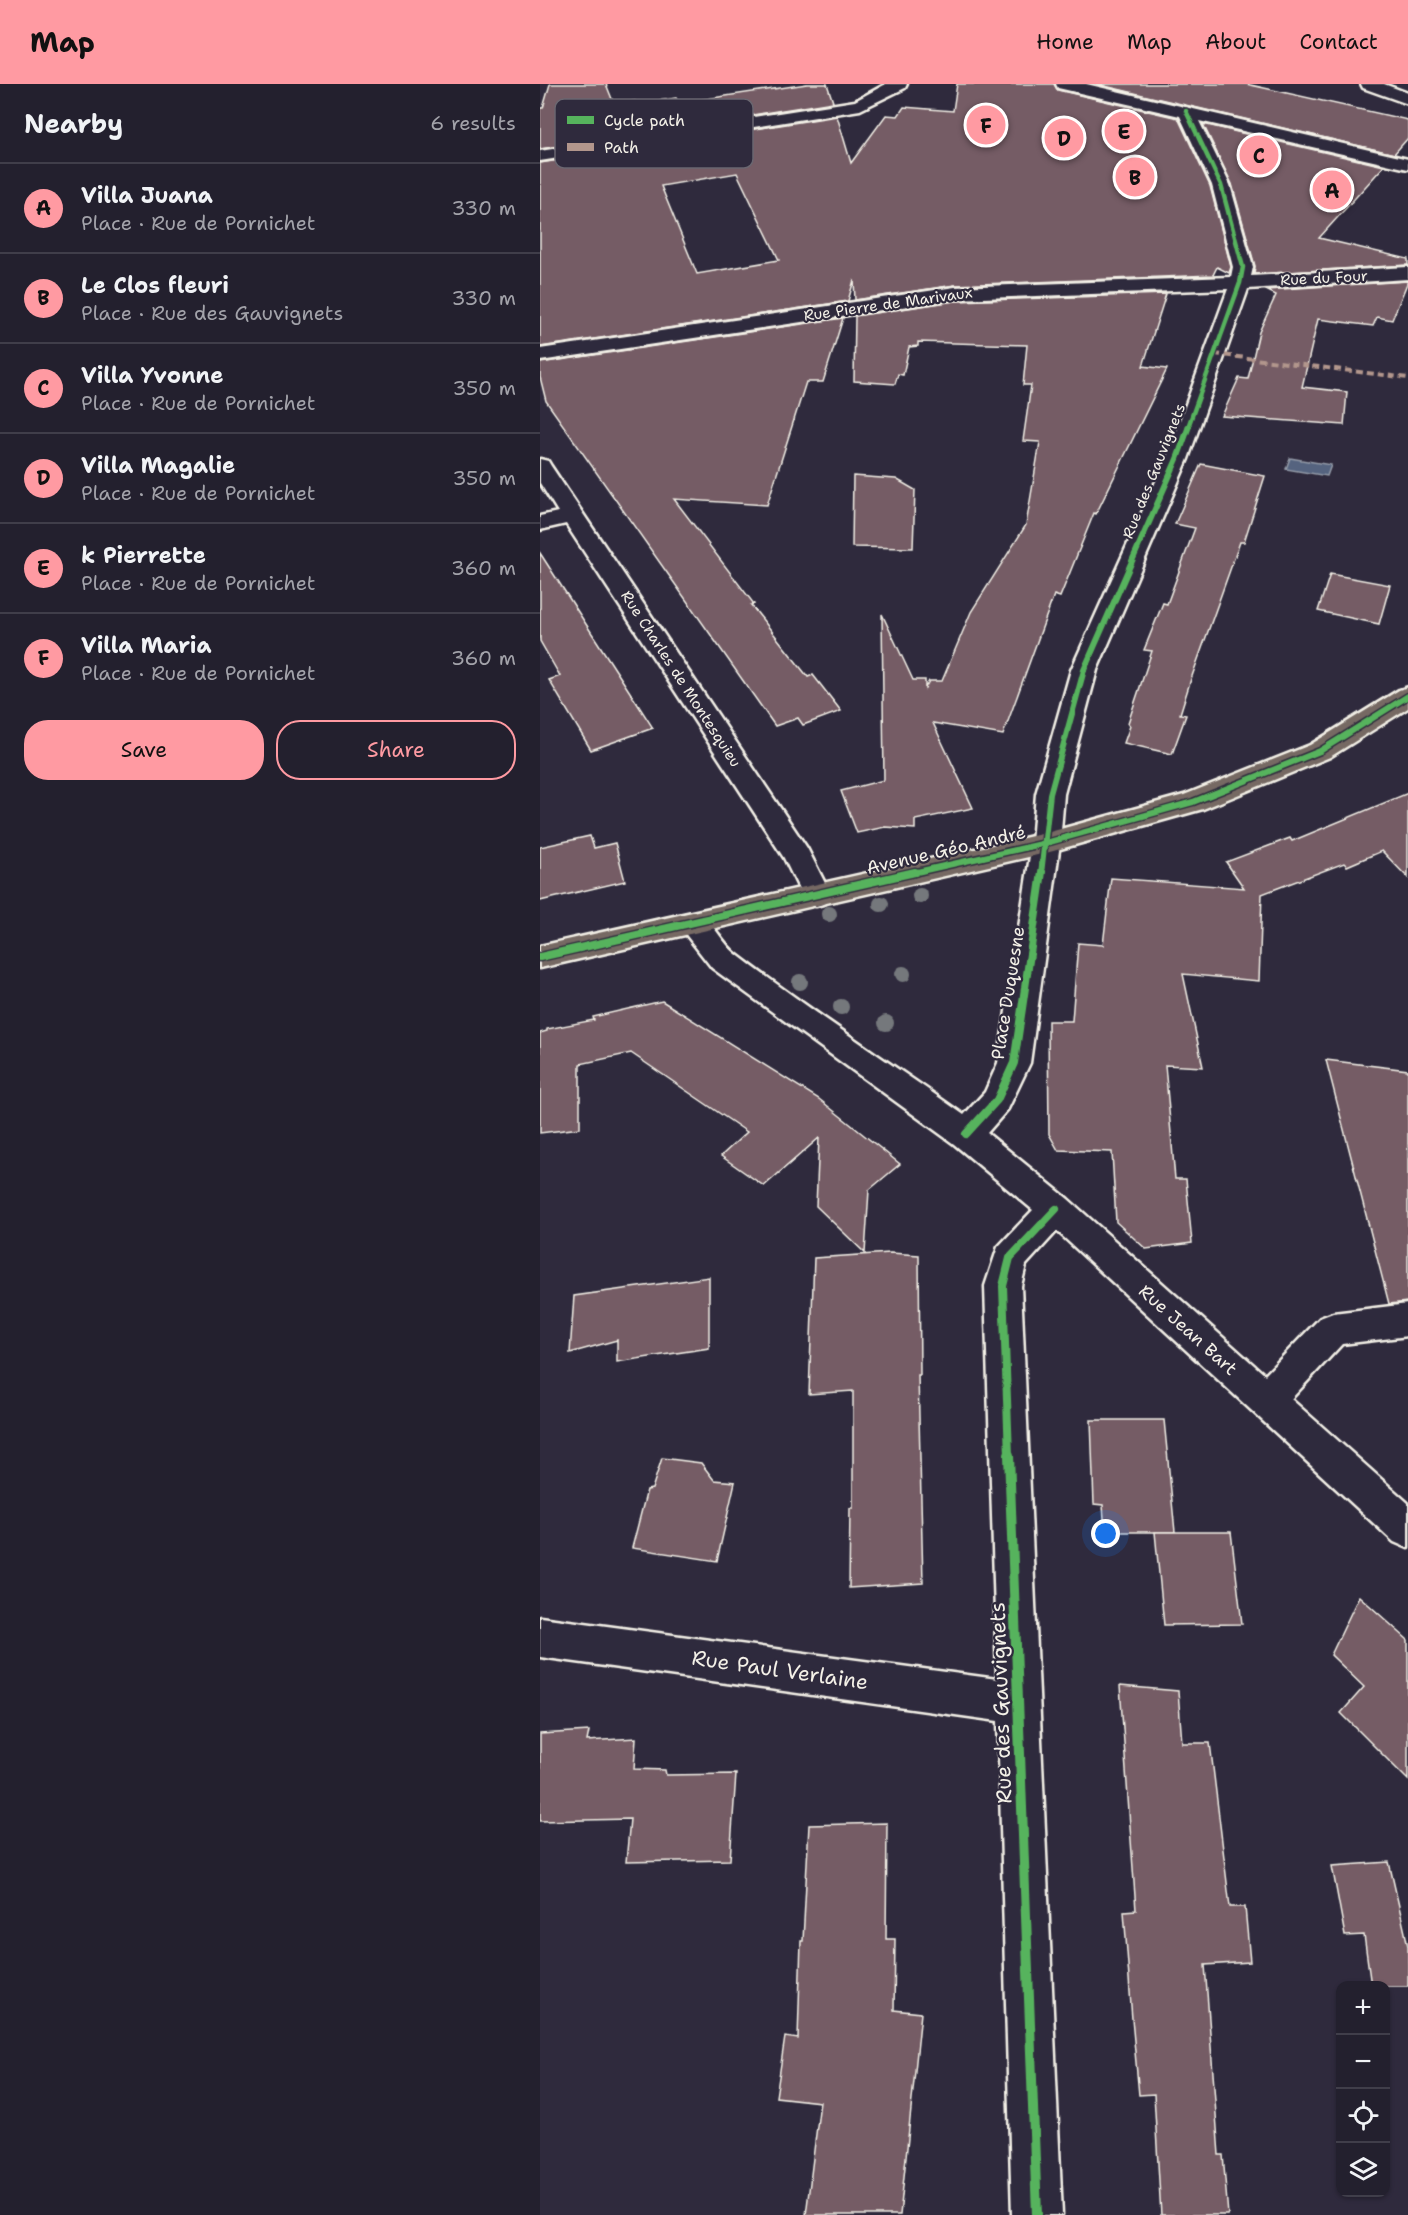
<!DOCTYPE html>
<meta charset="utf-8">
<style>
:root{--surface:#23202e;--page:#2f2d3a;--text:#f1f3f6;--muted:#a3a3aa;--line:#403e4a;--accent:#ff9aa2}
body{margin:0;font-family:"Shantell Sans",sans-serif;background:var(--page);color:var(--text)}
.controls{position:absolute;right:18px;bottom:18px;display:grid;overflow:hidden;border-radius:12px;box-shadow:0 2px 4px #0004}
.controls button{width:54px;height:54px;display:grid;place-items:center;padding:0;border:0;border-bottom:2px solid var(--line);background:var(--surface);color:var(--text);font:30px sans-serif}
.you{position:absolute;left:566px;top:1450px;width:21px;height:21px;margin:-15px;border:4px solid #fff;border-radius:50%;background:#1a73e8;box-shadow:0 0 0 9px #1a73e833}
.badge{display:grid;place-items:center;width:39px;height:39px;border-radius:50%;background:var(--accent);color:#111;font-size:20px;font-weight:700}
.pin{position:absolute;translate:-50% -50%;border:3px solid #fff;box-shadow:0 2px 6px #0006}
.list{margin:0;padding:0;list-style:none}
h2{display:flex;justify-content:space-between;align-items:center;height:78px;margin:0;padding:0 24px;font-size:26px}
h2 small{font-size:20px;font-weight:400;color:var(--muted)}
.list li{display:grid;grid-template-columns:39px 1fr auto;gap:18px;align-items:center;box-sizing:border-box;height:90px;padding:0 24px;border-top:2px solid var(--line)}
.list b{display:block;font-size:22px;white-space:nowrap}
.list p{margin:0;font-size:20px;white-space:nowrap;color:var(--muted)}
.list em{font-size:20px;font-style:normal;color:var(--muted)}
.actions{display:flex;gap:12px;padding:18px 24px}
.actions a{flex:1;padding:14px 0;border:2px solid var(--accent);border-radius:24px;text-align:center;font-size:21px;color:var(--accent)}
.actions .main{background:var(--accent);color:#111}
.icon{flex:none;width:33px;height:33px;fill:none;stroke:currentColor;stroke-width:2;stroke-linecap:round;stroke-linejoin:round}
.map{position:relative;flex:none;width:868px;height:2131px;overflow:hidden}
header{display:flex;align-items:center;gap:36px;box-sizing:border-box;height:84px;padding:0 30px;background:var(--accent);color:#111}
header strong{font-size:28px}
nav{display:flex;gap:33px;margin-inline-start:auto;font-size:21px}
main{display:flex}
aside{flex:1;background:var(--surface)}
.map>svg:first-child{display:block}
</style>
<header>
<strong>Map</strong>
<nav><a>Home</a><a>Map</a><a>About</a><a>Contact</a></nav>
</header>
<main>
<aside>
<h2>Nearby<small>6 results</small></h2>
<ul class="list">
<li><span class="badge">A</span><div><b>Villa Juana</b><p>Place · Rue de Pornichet</p></div><em>330 m</em></li>
<li><span class="badge">B</span><div><b>Le Clos fleuri</b><p>Place · Rue des Gauvignets</p></div><em>330 m</em></li>
<li><span class="badge">C</span><div><b>Villa Yvonne</b><p>Place · Rue de Pornichet</p></div><em>350 m</em></li>
<li><span class="badge">D</span><div><b>Villa Magalie</b><p>Place · Rue de Pornichet</p></div><em>350 m</em></li>
<li><span class="badge">E</span><div><b>k Pierrette</b><p>Place · Rue de Pornichet</p></div><em>360 m</em></li>
<li><span class="badge">F</span><div><b>Villa Maria</b><p>Place · Rue de Pornichet</p></div><em>360 m</em></li>
</ul>
<div class="actions"><a class="main">Save</a><a>Share</a></div>
</aside>
<div class="map">
<svg width="868" height="2131" viewBox="0 0 868 2131">
<rect width="100%" height="100%" fill="#2f2a3d"/>
<filter id="ink" filterUnits="userSpaceOnUse"><feTurbulence type="fractalNoise" baseFrequency=".0167" numOctaves="2"/><feDisplacementMap in="SourceGraphic" scale="12" xChannelSelector="R" yChannelSelector="G"/><feConvolveMatrix kernelMatrix="1 2 1 2 8 2 1 2 1" color-interpolation-filters="sRGB"/></filter>
<g filter="url(#ink)">
<path fill="#55647f" stroke="#959ca9" stroke-width="1.5" d="M750,374L791,381L787,392L746,385Z"/>
<g fill="#745c65" stroke="#f4f1e8" stroke-width="1.5" fill-rule="evenodd">
<path d="M10,0H66L74,20L95,17L97,20L136,14L139,19L267,0H287L293,18L0,65V24H3Z"/>
<path d="M417,0H514L518,6L638,34L670,102L691,183L689,189L677,183L673,191L415,201L315,216L314,196L308,217L0,263V79L297,32L311,79L346,31L358,32L364,23L413,27ZM197,89L239,176L157,190L121,102Z"/>
<path d="M556,0H706L868,36V54L854,70Z"/>
<path d="M663,40L844,82L779,154L868,175V181L714,190L715,182L692,100Z"/>
<path d="M868,197L852,236L837,233L833,242L778,235L762,303L807,308L804,341L682,332L699,294L708,295L719,248L736,211L726,206Z"/>
<path d="M626,210L603,282L627,285L556,430L554,429L520,513L514,511L463,651L393,639L433,724L375,736V745L345,743L317,749L301,707L344,696L342,530L373,596H385V604L389,597H402L431,528L486,441L500,358L483,357L491,301H483L487,261L378,258V262L369,263L363,291L358,290L355,300L314,297L315,232L415,217Z"/>
<path d="M303,234L283,298H266L227,421L134,415L214,520L211,521L268,593L273,591L301,627L263,641L258,634L235,642L6,317L0,293V279Z"/>
<path d="M661,380L725,392L704,458H700L651,595L640,630L646,631L632,670L584,659L590,642L588,639L612,567L604,566L623,519L627,520L655,444L635,440Z"/>
<path d="M313,392L356,395L375,406L373,464L312,463Z"/>
<path d="M0,469L84,599L113,644L51,666L9,596L20,592L0,557Z"/>
<path d="M790,490L850,501L839,540L778,527Z"/>
<path d="M868,709V794L842,767L807,782L804,779L722,810L719,897L643,890L663,983L625,981L635,1095H646L652,1159L606,1165L576,1138L572,1068L518,1066L509,1050L508,937H532L538,859L563,861L571,794L704,804L686,778L750,754L752,757Z"/>
<path d="M50,752L54,764L75,759L85,797L0,817V763Z"/>
<path d="M122,917L279,1015L360,1080L329,1106L325,1169L276,1122L279,1054L224,1102L181,1072L207,1048L91,969L40,980V1044L0,1049V949L7,947V945L54,936L53,933Z"/>
<path d="M786,976L868,986V1218L849,1220Z"/>
<path d="M350,1169L379,1171L380,1291H378L383,1499L309,1504L310,1424H313V1307L269,1310L274,1174Z"/>
<path d="M169,1193V1264L77,1278V1256L30,1269L34,1212Z"/>
<path d="M551,1336H624L635,1448H565L563,1421L554,1420Z"/>
<path d="M122,1374L161,1379L174,1396L195,1398L177,1477L92,1464L107,1406L112,1405Z"/>
<path d="M615,1448H691L702,1540L624,1541Z"/>
<path d="M819,1512L868,1556V1696L801,1629L824,1603L791,1571Z"/>
<path d="M580,1602L638,1607L642,1659H670L690,1823H705L710,1878L665,1881L679,2071H683L688,2131H621L614,2010L599,2011L592,1935L584,1827L596,1826Z"/>
<path d="M49,1647L47,1657L96,1654L94,1685L125,1686L126,1691L196,1690L190,1776L86,1778L90,1735L0,1737V1650Z"/>
<path d="M347,1739L346,1855H355L354,1926L381,1929L360,2131H266L280,2018L236,2013L245,1953L258,1955L261,1857H263L269,1741Z"/>
<path d="M849,1778L868,1862V1902H831L824,1851L805,1852L792,1782Z"/>
</g>
<g fill="none" stroke-linecap="round" stroke-linejoin="round">
<g stroke="#f4f1e8" stroke-width="5">
<g id="minor">
<path d="M346,0H367L365,4L320,26L0,77V67L315,17Z"/>
<path d="M516,0H546L868,75V85L659,37L690,101L713,183L711,192L868,183V195L708,205L648,375L557,586L524,710L520,759L490,979L468,1025L447,1049L528,1115L725,1291L780,1234L793,1229L868,1220V1252L802,1260L751,1315L868,1419V1464L854,1458L517,1147L486,1181L481,1202L522,2131H472L458,1637L0,1573V1533L457,1595L445,1202L458,1163L493,1126L414,1060L172,884L137,839L142,831C169,823 177,855 196,870C269,926 348,977 424,1031L445,1008L458,979L492,759L496,710L531,586L626,375L688,205L415,215L0,277V265L415,203L691,193L693,183L672,101L640,32L518,4Z"/>
<path d="M821,0H844L868,9V20L823,4Z"/>
<path d="M0,375L8,377L11,382L267,764L291,811L286,819L276,822L266,819L244,774L26,440L0,446V432L18,428L0,399Z"/>
</g>
</g>
<g stroke="#f4f1e8" stroke-width="5">
<path id="major" d="M868,603V624L790,673L663,725L506,769L0,884V862L506,749L644,711L770,661L859,606Z"/>
</g>
<use href="#minor" fill="#2f2a3d" fill-rule="evenodd"/>
<use href="#major" fill="#766964" fill-rule="evenodd"/>
<path stroke="#b2968c" stroke-width="4" stroke-dasharray="7 4" stroke-linecap="butt" d="M674,270L868,294"/>
<g stroke="#2f2a3d" stroke-width="7">
<path id="cycleway-far3" d="M646,27L681,101L703,183L700,199L648,343"/>
</g>
<g stroke="#2f2a3d" stroke-width="9">
<g id="cycleway-far2">
<path d="M368,790L506,759L653,718L780,667L868,612"/>
<path d="M501,790L510,710L544,586L637,375L649,342"/>
</g>
</g>
<g stroke="#2f2a3d" stroke-width="11">
<g id="cycleway-far1">
<path d="M0,873L375,788"/>
<path d="M426,1050L457,1016L474,979L502,788"/>
<path d="M469,1372L463,1202L470,1174L516,1125"/>
</g>
</g>
<g stroke="#2f2a3d" stroke-width="14">
<path id="cycleway" d="M469,1371L497,2131"/>
</g>
<use href="#cycleway-far3" stroke="#56b35d" stroke-width="4.5"/>
<use href="#cycleway-far2" stroke="#56b35d" stroke-width="6"/>
<use href="#cycleway-far1" stroke="#56b35d" stroke-width="8"/>
<use href="#cycleway" stroke="#56b35d" stroke-width="10"/>
</g>
<g fill="#75787c">
<circle cx="380" cy="812" r="8"/>
<circle cx="341" cy="820" r="8"/>
<circle cx="289" cy="830" r="8"/>
<circle cx="363" cy="890" r="8"/>
<circle cx="260" cy="898" r="8"/>
<circle cx="301" cy="923" r="8"/>
<circle cx="346" cy="939" r="8"/>
</g>
</g>
<g text-anchor="middle" stroke-width="4.5" stroke-linejoin="round" paint-order="stroke">
<g font-size="15" fill="#f4f1e8" stroke="#2f2a3d">
<text transform="translate(784 194) rotate(-3)" y="5">Rue du Four</text>
<text transform="translate(348 220) rotate(-8)" y="5">Rue Pierre de Marivaux</text>
<text transform="translate(614 387) rotate(-68)" y="5">Rue des Gauvignets</text>
<text transform="translate(141 595) rotate(57)" y="5">Rue Charles de Montesquieu</text>
</g>
<g font-size="18" fill="#f4f1e8" stroke="#2f2a3d">
<text transform="translate(406 766) rotate(-13)" y="6">Avenue Géo André</text>
<text transform="translate(468 909) rotate(-81)" y="6">Place Duquesne</text>
<text transform="translate(648 1246) rotate(42)" y="6">Rue Jean Bart</text>
</g>
<g font-size="21" fill="#f4f1e8" stroke="#2f2a3d">
<text transform="translate(240 1586) rotate(8)" y="7">Rue Paul Verlaine</text>
<text transform="translate(461 1619) rotate(-92)" y="7">Rue des Gauvignets</text>
</g>
</g>
<rect x="15" y="15" width="198" height="69" rx="9" fill="#2f2a3d" stroke="#6a6670" stroke-width="1.5"/>
<rect x="27" y="32" width="27" height="8" fill="#56b35d"/>
<rect x="27" y="59" width="27" height="8" fill="#b2968c"/>
<g font-size="16" fill="#f4f1e8">
<text x="64" y="42">Cycle path</text>
<text x="64" y="69">Path</text>
</g>
</svg>
<div class="controls">
<button>+</button>
<button>−</button>
<button><svg class="icon" aria-label="locate" viewBox="0 0 24 24"><circle cx="12" cy="12" r="6"/><path d="M12 2v4M12 18v4M2 12h4M18 12h4"/></svg></button>
<button><svg class="icon" aria-label="layers" viewBox="0 0 24 24"><path d="M12 4l9 5-9 5-9-5zM3 14l9 5 9-5"/></svg></button>
</div>
<div class="you"></div>
<div class="pin badge" style="left:792px;top:106px">A</div>
<div class="pin badge" style="left:595px;top:93px">B</div>
<div class="pin badge" style="left:719px;top:71px">C</div>
<div class="pin badge" style="left:524px;top:54px">D</div>
<div class="pin badge" style="left:584px;top:47px">E</div>
<div class="pin badge" style="left:446px;top:41px">F</div>
</div>
</main>
